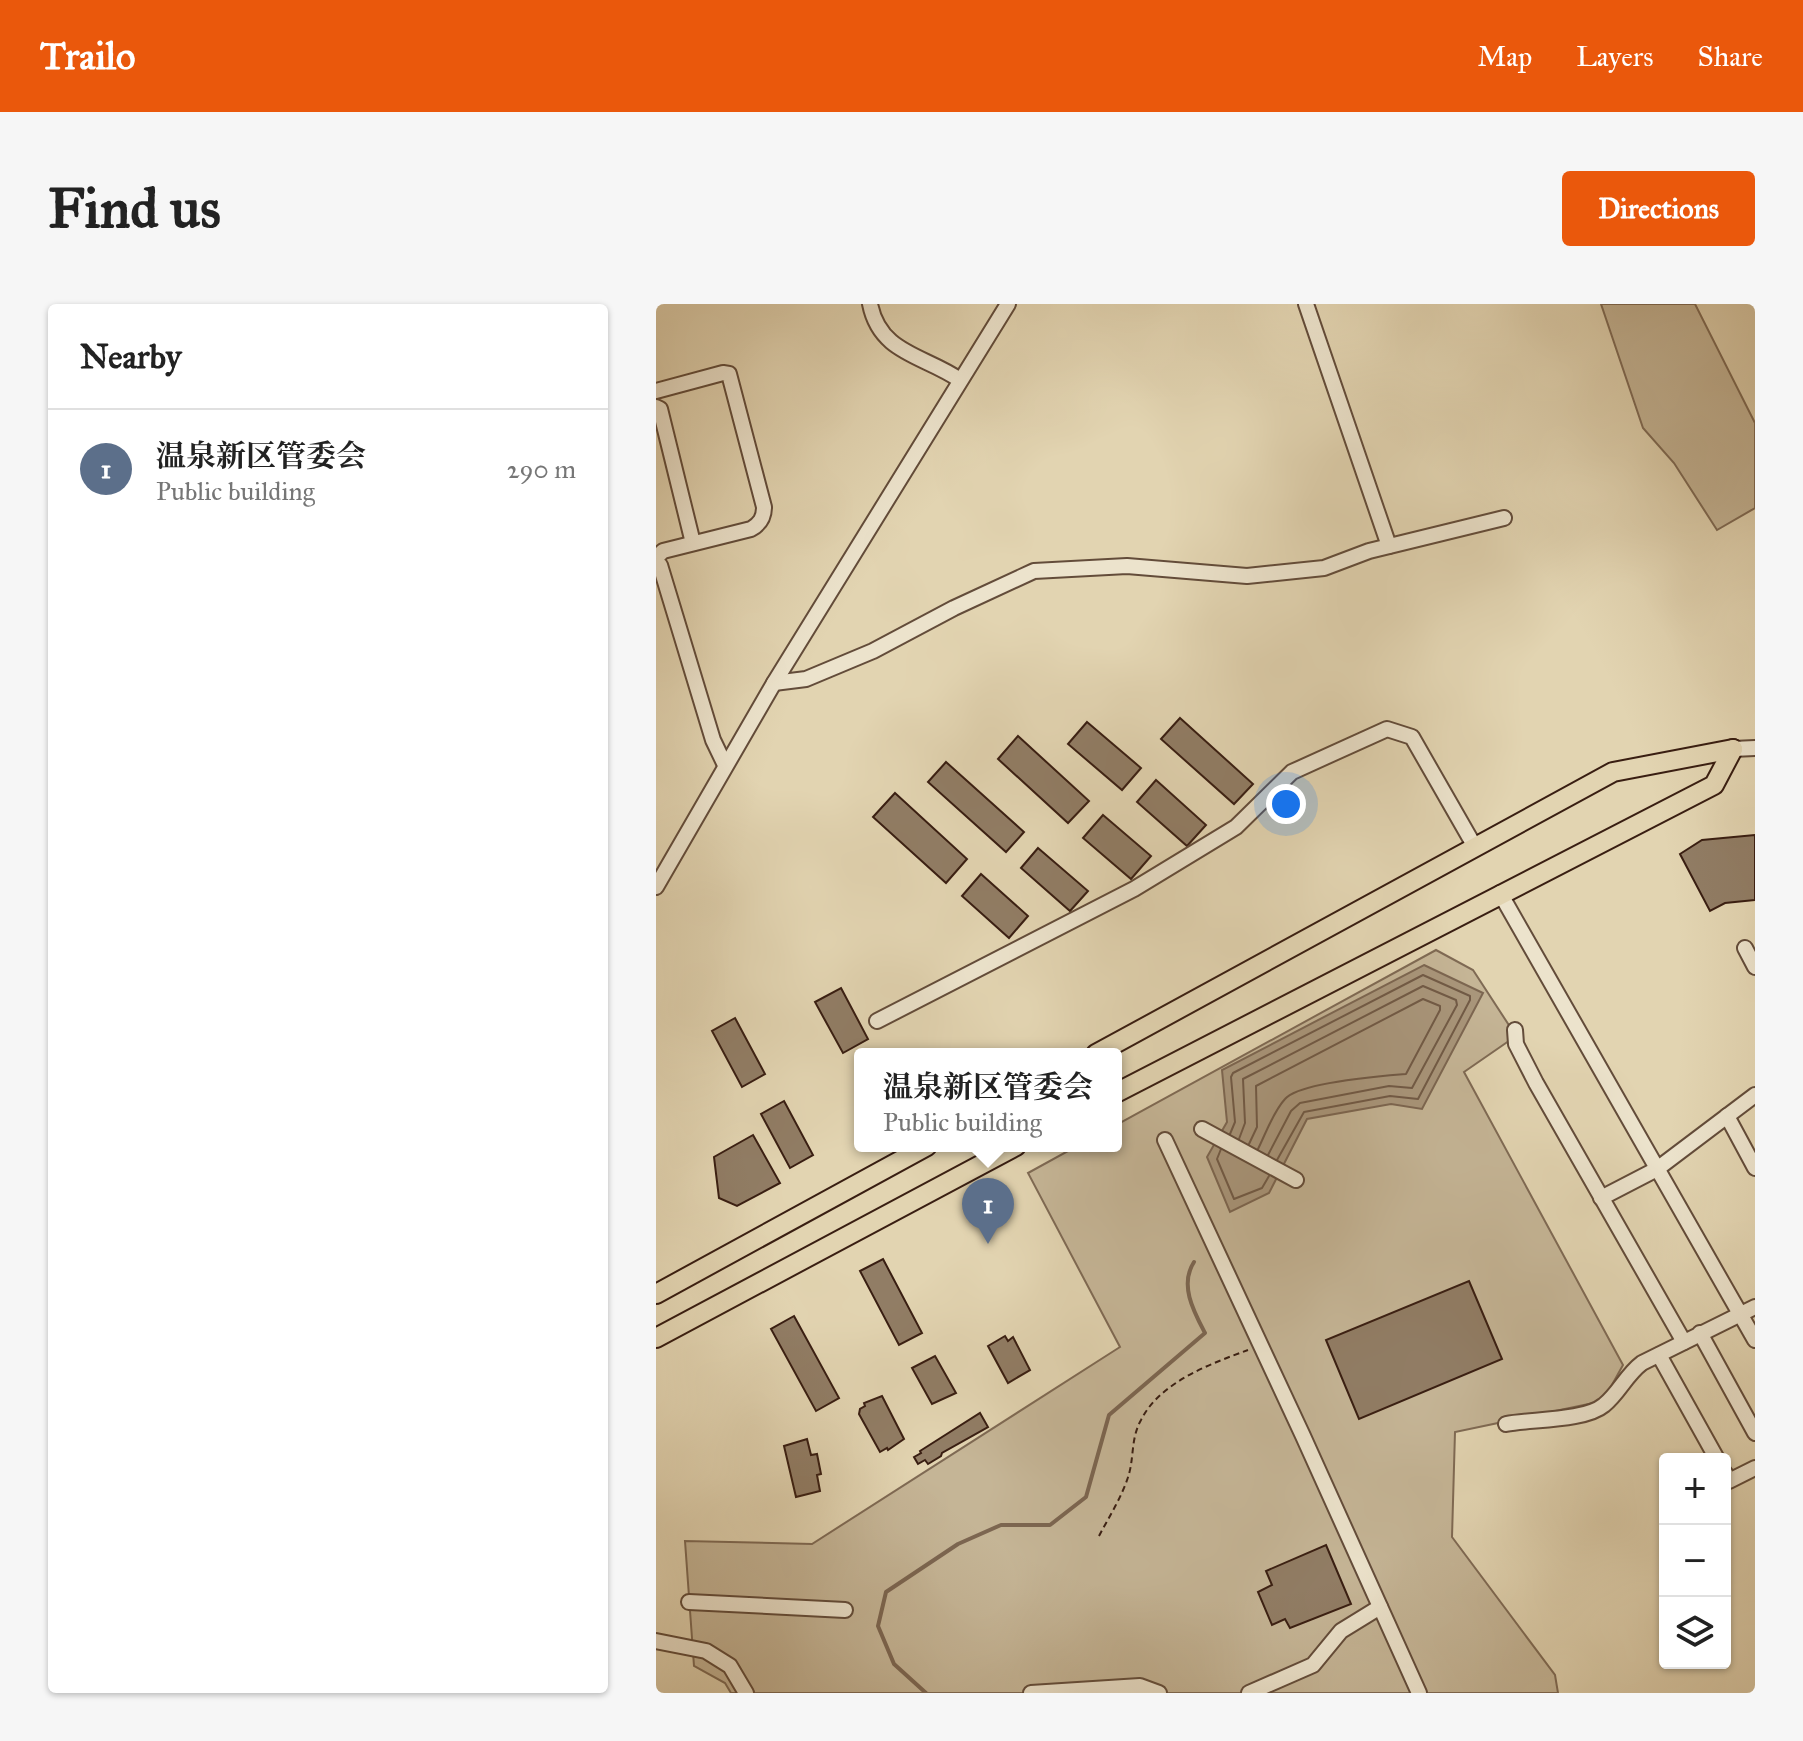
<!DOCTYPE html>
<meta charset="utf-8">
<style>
:root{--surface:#fff;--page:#f6f6f6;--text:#222;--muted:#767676;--line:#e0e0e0;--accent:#ea580c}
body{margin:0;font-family:"IM FELL Great Primer","Noto Serif SC",serif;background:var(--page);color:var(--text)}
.controls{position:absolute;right:24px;bottom:24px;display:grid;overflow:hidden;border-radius:8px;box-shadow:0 2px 6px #0004}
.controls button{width:72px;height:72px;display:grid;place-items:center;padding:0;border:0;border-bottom:2px solid var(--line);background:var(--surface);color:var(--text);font:40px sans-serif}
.you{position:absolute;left:630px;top:500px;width:28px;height:28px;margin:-20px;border:6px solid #fff;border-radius:50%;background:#1a73e8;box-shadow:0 0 0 12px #1a73e833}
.badge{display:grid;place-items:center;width:52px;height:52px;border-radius:50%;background:var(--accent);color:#fff;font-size:26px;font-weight:700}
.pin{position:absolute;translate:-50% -66px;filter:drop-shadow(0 2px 4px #0008)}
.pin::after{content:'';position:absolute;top:42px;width:28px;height:24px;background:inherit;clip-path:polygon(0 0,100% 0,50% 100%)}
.popup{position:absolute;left:198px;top:744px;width:268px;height:104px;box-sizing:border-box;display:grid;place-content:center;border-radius:8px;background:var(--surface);filter:drop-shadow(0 2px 6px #0005);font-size:26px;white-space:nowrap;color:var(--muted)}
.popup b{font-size:30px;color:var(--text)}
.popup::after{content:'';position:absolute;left:50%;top:100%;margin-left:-16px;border:16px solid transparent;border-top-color:var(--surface)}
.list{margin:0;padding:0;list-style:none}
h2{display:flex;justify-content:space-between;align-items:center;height:104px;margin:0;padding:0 32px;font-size:34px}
h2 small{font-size:26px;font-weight:400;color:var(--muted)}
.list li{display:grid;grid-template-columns:52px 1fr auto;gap:24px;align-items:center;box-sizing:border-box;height:120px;padding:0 32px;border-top:2px solid var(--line)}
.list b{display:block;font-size:30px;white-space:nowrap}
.list p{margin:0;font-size:26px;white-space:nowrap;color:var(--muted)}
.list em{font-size:26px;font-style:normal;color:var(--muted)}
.icon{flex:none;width:44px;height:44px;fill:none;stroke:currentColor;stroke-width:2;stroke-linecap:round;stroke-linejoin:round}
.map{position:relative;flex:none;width:1099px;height:1389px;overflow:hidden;border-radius:8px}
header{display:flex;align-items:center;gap:48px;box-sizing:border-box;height:112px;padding:0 40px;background:var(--accent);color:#fff}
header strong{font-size:38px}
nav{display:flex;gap:44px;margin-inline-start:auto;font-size:28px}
.intro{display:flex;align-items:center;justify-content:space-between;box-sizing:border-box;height:192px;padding:0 48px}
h1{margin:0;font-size:56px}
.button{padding:20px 36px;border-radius:8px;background:var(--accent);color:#fff;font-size:28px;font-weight:700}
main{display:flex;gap:48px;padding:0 48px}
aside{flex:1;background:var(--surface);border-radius:8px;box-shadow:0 2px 6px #0004}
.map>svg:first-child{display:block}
</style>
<header>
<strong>Trailo</strong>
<nav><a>Map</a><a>Layers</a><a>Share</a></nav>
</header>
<div class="intro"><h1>Find us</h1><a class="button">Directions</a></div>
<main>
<aside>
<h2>Nearby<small></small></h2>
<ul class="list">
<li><span class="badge" style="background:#5c6f8a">1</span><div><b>温泉新区管委会</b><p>Public building</p></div><em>290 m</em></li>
</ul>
</aside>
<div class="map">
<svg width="1099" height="1389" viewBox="0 0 1099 1389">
<rect width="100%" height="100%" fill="#e2d4b1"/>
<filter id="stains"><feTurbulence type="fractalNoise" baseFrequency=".0025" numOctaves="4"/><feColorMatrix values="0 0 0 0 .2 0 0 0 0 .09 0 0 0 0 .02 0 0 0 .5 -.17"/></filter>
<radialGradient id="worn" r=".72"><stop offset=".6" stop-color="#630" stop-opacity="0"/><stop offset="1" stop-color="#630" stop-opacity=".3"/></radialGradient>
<g fill="#c5b596" stroke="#7f6a54" stroke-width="2">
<path d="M945,0H1039L1099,119V204L1061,226L1018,159L987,124Z"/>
<path d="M780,646L817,666L860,732L808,768L967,1061L947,1097L799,1128L796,1233L899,1371L902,1389H75L69,1379L38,1362L29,1237L156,1240L464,1043L372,869L421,842H460V821Z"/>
</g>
<path fill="#a9967b" stroke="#7c6651" stroke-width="2" d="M768,661L827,689L766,805L735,800L651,815L613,889L574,908L551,853L571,818L566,766Z"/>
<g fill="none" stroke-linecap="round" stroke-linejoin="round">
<g stroke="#715a46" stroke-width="2">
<path d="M574,830L579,818L575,773L577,769L767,671L814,692V696L762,795L734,792L648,808L621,856"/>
<path d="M583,835L589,819L587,775L767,682L800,696L801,701L756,784L733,782L644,799L635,807L612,851"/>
<path d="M593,840L601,823L600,782L767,695L784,702V706L750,770C726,772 644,778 629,795C617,808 610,829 602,845"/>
<path d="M565,845L561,855L578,895L606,884L613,872"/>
</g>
<path stroke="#7c6651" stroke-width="4" d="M270,1389L238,1360L222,1322L230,1288L302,1240L345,1221H394L430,1193L453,1111L549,1029C538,1008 523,981 538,958"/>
</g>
<g fill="#917d65" stroke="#391e12" stroke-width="2">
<path d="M524,414L597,480L578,500L505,435Z"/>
<path d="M431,418L485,464L466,486L412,440Z"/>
<path d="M362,432L433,497L412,519L342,455Z"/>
<path d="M290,458L368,528L350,548L272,478Z"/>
<path d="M500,476L550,521L531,542L481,498Z"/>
<path d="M239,489L311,555L290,579L217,513Z"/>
<path d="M447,511L495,552L475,575L427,534Z"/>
<path d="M1099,531V596L1069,599L1054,607L1024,550L1046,536Z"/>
<path d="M382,544L432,587L414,607L365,564Z"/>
<path d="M325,570L372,612L353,634L306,592Z"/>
<path d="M185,684L212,735L187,749L159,698Z"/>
<path d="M79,714L109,770L86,783L56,727Z"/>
<path d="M128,797L157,851L134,864L105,810Z"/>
<path d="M97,831L124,879L81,902L63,894L58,853Z"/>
<path d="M227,955L266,1029L243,1041L204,967Z"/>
<path d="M813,977L846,1055L703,1115L670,1036Z"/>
<path d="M138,1012L183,1094L160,1107L115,1025Z"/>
<path d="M349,1032L352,1037L357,1033L374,1066L352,1079L332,1042Z"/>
<path d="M279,1052L300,1089L276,1100L256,1064Z"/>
<path d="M226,1092L248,1135L232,1146L231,1144L224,1148L203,1110L204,1105L209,1102L208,1099Z"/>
<path d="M324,1109L332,1123L286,1149L285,1152L272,1160L269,1156L262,1160L258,1153L265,1149L264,1147Z"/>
<path d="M151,1135L155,1151L161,1150L165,1170L161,1171L164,1187L140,1193L128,1142Z"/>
<path d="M670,1241L695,1300L634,1324L629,1315L616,1321L602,1288L616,1281L610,1267Z"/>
</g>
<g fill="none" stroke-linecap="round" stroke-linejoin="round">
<g stroke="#634c3a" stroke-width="18">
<g id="minor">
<path d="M214,0C224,50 268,51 304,76"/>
<path d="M650,0L733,242"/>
<path d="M0,87L67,69L73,70L108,203C108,214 104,220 95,225L7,247L2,252"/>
<path d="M0,103L4,105L37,239"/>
<path d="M0,262L4,261L57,436L69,461"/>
<path d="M118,379L150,375L217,347L298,304L378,267L471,262L591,272L668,264L713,247L848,214"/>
<path d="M1077,445L1099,444"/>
<path d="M0,583L118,379L352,0"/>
<path d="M844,589L1099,1036"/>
<path d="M1089,644L1099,663"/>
<path d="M221,717L478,585L580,523L636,468L731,425L756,433L819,543"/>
<path d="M859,726L860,740L880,779L1028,1038"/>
<path d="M1071,812L1099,864"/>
<path d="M546,825L640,876"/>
<path d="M509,836L647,1132L763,1389"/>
<path d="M945,894L1001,865L1099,791"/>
<path d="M1044,1029L1099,1129"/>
<path d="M1003,1051L1061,1155"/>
<path d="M850,1120C876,1115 929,1117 948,1101C963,1089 970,1071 986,1059L1099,1003"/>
<path d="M1069,1169L1073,1177L1099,1164"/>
<path d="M33,1298L189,1306"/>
<path d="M0,1337L50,1347L74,1362L90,1389"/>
<path d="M375,1389L484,1382L503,1389"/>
<path d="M593,1389L657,1361L685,1327L724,1303"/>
</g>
</g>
<g stroke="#391e12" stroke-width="22">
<g id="major">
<path d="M440,750L957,468L1077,445"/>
<path d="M460,789L1058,481L1077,445"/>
<path d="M0,990L271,842"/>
<path d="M0,1034L360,842"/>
</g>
</g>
<path stroke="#391e12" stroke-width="2" stroke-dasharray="6 4" stroke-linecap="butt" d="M443,1232C453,1213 467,1191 473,1170C478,1152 475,1134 485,1116C504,1078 554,1060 592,1046"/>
<use href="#minor" stroke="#ece3cc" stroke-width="14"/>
<use href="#major" stroke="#e2d4b1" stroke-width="18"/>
</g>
<rect width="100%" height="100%" filter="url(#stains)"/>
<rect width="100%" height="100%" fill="url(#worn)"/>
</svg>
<div class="controls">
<button>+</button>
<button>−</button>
<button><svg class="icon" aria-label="layers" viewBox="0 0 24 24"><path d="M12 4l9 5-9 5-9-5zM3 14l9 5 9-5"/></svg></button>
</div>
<div class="you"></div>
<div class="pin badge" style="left:332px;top:940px;background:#5c6f8a">1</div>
<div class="popup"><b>温泉新区管委会</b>Public building</div>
</div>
</main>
